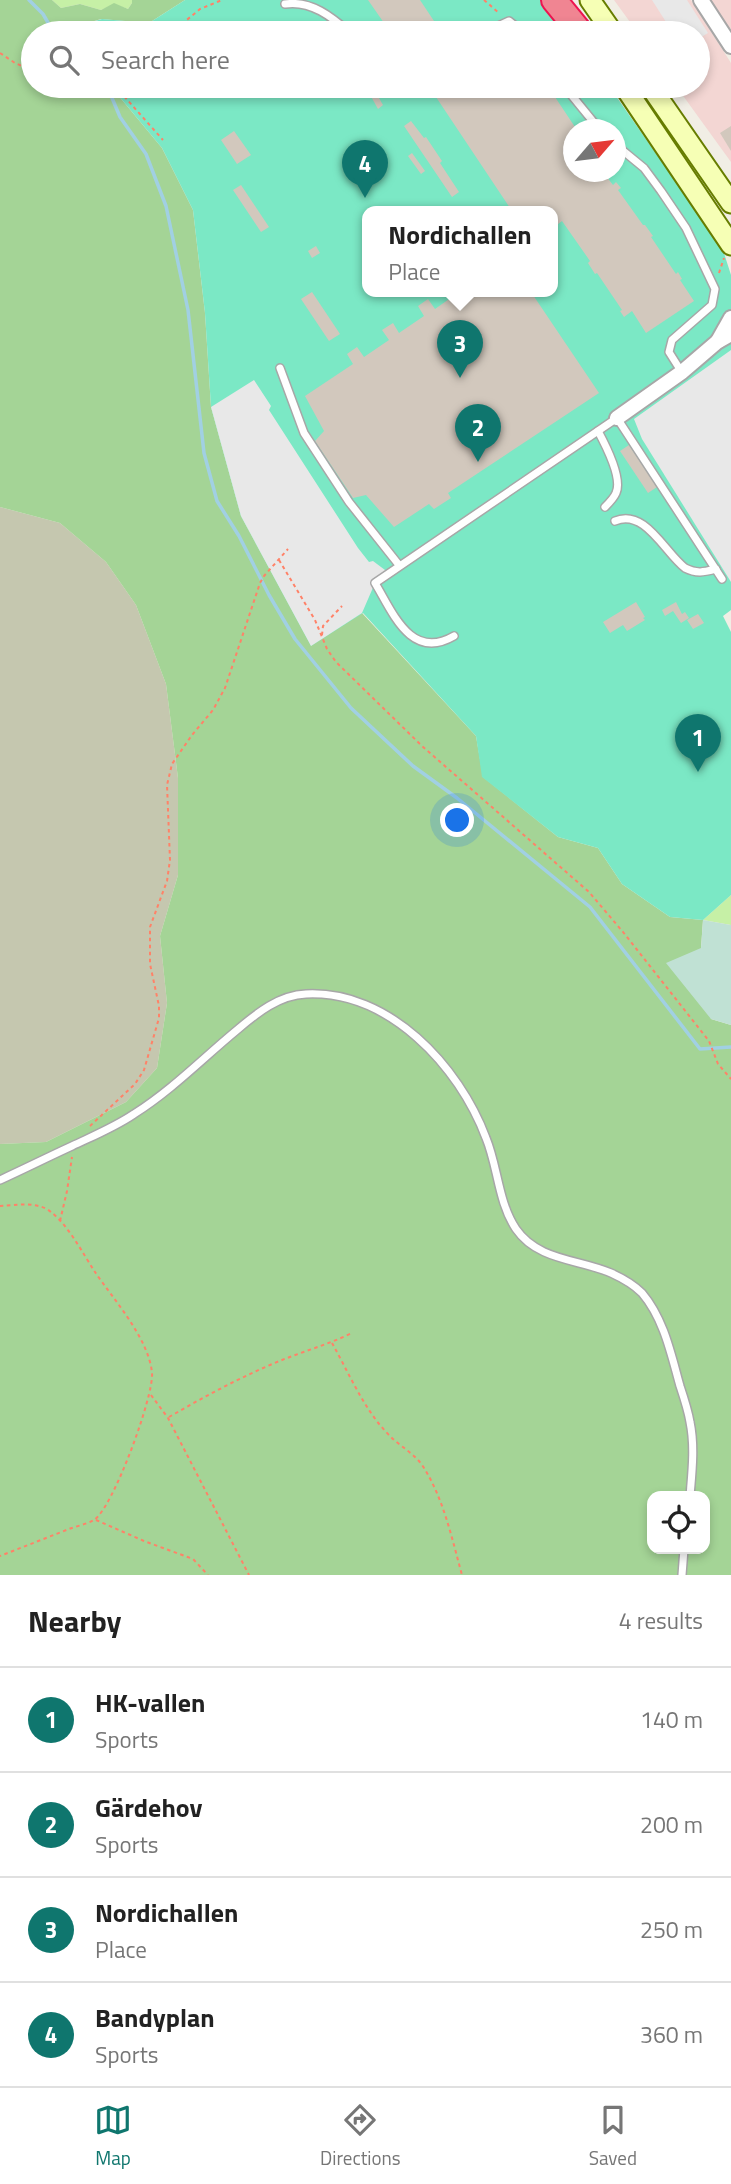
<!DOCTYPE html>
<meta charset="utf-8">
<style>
:root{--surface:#fff;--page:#f2f2f2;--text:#222;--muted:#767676;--line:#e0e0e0;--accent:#0f766e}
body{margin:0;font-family:"Titillium Web",sans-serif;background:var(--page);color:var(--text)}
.controls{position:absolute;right:21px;bottom:21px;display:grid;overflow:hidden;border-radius:14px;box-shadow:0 4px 10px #0003}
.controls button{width:63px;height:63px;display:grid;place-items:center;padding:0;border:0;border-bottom:2px solid var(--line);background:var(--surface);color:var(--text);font:35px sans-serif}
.compass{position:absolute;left:563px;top:119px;width:63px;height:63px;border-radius:50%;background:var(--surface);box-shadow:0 4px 10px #0003;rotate:62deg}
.you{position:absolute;left:458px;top:821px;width:24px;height:24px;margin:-18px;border:5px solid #fff;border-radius:50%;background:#1a73e8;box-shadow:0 0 0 10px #1a73e833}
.badge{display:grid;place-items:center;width:46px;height:46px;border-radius:50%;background:var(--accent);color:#fff;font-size:23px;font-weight:700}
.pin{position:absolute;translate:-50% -58px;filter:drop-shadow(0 2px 4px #0008)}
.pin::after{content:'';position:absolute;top:37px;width:24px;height:21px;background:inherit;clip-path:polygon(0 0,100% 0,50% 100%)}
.popup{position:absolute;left:362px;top:206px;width:196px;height:91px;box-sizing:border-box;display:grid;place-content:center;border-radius:14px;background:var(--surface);filter:drop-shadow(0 2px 5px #0005);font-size:23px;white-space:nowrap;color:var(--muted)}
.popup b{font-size:26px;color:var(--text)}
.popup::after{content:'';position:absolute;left:50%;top:100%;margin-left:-14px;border:14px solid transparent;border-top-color:var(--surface)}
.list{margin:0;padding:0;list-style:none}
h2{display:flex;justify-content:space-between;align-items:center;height:91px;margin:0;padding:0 28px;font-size:30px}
h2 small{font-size:23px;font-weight:400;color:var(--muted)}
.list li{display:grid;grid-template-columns:46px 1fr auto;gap:21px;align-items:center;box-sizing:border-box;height:105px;padding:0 28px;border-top:2px solid var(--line)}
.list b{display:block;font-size:26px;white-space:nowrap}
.list p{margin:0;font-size:23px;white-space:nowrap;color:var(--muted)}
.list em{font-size:23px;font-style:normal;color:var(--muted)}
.icon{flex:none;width:38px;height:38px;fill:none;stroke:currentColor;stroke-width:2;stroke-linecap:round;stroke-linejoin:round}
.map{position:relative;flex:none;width:731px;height:1575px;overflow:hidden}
.search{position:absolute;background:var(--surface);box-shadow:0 4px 10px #0003;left:21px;right:21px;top:21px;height:77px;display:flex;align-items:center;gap:18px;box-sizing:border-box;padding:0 24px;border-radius:38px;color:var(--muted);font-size:26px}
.sheet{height:511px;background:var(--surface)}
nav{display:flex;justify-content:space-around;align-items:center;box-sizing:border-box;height:98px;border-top:2px solid var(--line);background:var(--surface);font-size:19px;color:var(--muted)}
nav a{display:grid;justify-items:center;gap:4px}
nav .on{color:var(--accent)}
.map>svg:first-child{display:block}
</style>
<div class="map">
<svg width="731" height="1575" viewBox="0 0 731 1575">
<rect width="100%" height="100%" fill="#f1eee5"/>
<g fill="#f3d6d3">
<path d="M614,0H691L731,63V162L676,86H698V33H638Z"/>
<path d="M711,0H731V28L730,29Z"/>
</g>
<path fill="#c5c7af" d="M0,507L60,523L106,562L136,605L166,684L178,778V875L160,936L167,1003L157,1068L126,1102L46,1142L0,1144Z"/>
<g fill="#c6f0a6">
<path d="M52,0H132V3L128,9L114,4L101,10L80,4L61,8Z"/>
<path d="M731,895V925L703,920Z"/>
</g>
<path fill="#a4d496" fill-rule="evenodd" d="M0,0H52L61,8L80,4L101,10L114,3L128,9L132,3V0H185L149,23L101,19L68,29L71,33H33V86H113L118,95L162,148L193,210L205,313L211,407L241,516L311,645L362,613L476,736L483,777L558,837L598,848L622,884L670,917L703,920L701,948L711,1019L731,1025V1575H0V1144L46,1142L126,1102L157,1068L167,1003L160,936L178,875V778L166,684L136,605L106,562L60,523L0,507ZM652,1496H705V1549H652Z"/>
<path fill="#c0e1d4" d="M703,920L731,925V1025L711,1019L666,963L701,948Z"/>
<g fill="#7be8c5" fill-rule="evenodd">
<path d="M185,0H547L571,33H71L68,29L102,19L149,23Z"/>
<path d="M113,86H609L723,250L731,275V610L723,616L731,632V895L703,920L670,917L622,884L598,848L558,837L482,777L476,736L363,613L311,646L241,516L211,407L205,313L193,210L162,148L118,95ZM574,130H616V172H574ZM367,212H553V292H367Z"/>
</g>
<g fill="#e8e8e8">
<path d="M652,0H687L708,33L698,39V33H673Z"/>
<path d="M731,350V582L642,439L634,419Z"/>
<path d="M254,380L271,406L269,410L358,548L369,562L373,561L389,573L375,583L362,613L311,646L241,516L211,407Z"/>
</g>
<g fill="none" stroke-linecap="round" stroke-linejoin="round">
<g stroke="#a1d0e3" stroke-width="3.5">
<path d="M29,0L43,14L54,33"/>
<path d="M107,86L120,117L146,154L166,206L188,310L204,453L217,501L239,536L269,595L295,639L351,708L413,766L457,798L590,907L700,1049L731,1047"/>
</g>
</g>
<g fill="#d2c8bd">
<path d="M368,0H420L442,33H391Z"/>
<path d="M375,86H377L384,95L379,98L383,105L378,109L368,91Z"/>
<path d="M434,86H559L561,90L555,97L577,130H574L572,140L574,172H590L596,179L606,176L613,185L616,182L621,188L618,190L643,225H645L653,236L651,237L676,274L678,272L682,279L680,280L694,301L646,333L632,311L624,317L620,311L622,310L597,273L595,274L588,263L590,261L562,221L553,228V212L512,211L430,88Z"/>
<path d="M411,121L424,138L426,137L442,161L440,163L459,192L452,197L404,126Z"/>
<path d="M731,126V151L720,133Z"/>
<path d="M234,131L251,155L237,164L221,140Z"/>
<path d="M412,153L425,171L421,174L408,156Z"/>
<path d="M241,185L269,227L261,232L233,190Z"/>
<path d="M316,246L320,253L312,258L308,251Z"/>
<path d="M312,292L340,334L329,341L301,299Z"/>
<path d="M459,292H537L533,295L599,393L448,493L451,498L434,509L429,504L394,527L366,495L353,498L315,441L324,431L305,396L353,364L347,354L357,347L364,357L389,340L382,330L393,323L399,333L424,316L418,306L428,299L435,309Z"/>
<path d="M629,445L657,487L648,493L620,451Z"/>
<path d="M636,602L645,617L643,618L645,620L627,631L623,625L610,633L603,622Z"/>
<path d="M676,602L682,614L685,612L689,618L681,623L673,611L665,616L662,610Z"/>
<path d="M698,614L704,623L693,629L687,620Z"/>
</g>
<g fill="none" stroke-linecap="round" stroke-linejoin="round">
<g stroke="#a7a7a7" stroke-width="10">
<g id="service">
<path d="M285,4C311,0 332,17 350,33"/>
<path d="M483,33L509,21L524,33"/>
<path d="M564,86L600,130"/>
<path d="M616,145L644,168L661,191L686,228L715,289L712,305L672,340L669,352L681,371"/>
<path d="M280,368L304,433L349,502L399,565"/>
<path d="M598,431C605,444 623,478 616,493C614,498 609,503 605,507"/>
<path d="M615,521C645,508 665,553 685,568C697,574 704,572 716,569"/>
<path d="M454,636C411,661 393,613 375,583L617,418L722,579"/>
<path d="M0,1180C24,1169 48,1157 72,1146C93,1136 115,1127 134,1114C172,1090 203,1058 237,1030C257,1013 279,995 306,994C389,990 459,1066 486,1138C498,1167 498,1202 516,1229C538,1261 579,1259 611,1273C622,1278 633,1284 642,1293C664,1319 671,1354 680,1386C684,1398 688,1410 690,1422C695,1446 692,1472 690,1496"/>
<path d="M682,1575L684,1549"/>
</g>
</g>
<g stroke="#a7a7a7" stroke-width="18">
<g id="minor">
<path d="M701,0L731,46"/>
<path d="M718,341L731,318"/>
<path d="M617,418L682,372L717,342L731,334"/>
</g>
</g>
<g stroke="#677d00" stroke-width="23">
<g id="secondary">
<path d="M590,0L613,33"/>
<path d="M624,86L731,245"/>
<path d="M650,86L731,203"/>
</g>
</g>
<g stroke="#ed1450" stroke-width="28">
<path id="motorway" d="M554,0L581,33"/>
</g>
<g stroke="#ff8268" stroke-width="2" stroke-dasharray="3.5 3.5" stroke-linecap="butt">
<path d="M484,0L499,13"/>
<path d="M171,33L200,9L222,0"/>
<path d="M0,53L15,63L33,71"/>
<path d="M85,86L97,88L109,86"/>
<path d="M115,86L163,140"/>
<path d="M719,273L724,258"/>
<path d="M279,560L315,620L327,649L336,662L422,746L589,892L623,932L709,1041L718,1064L731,1079"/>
<path d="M322,635L323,626L342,606"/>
<path d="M90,1126L135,1084L144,1070L159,1018V1006L150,964V927L167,881L170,860L167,785L172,764L192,735L213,710L225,688L260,583L264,576L288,549"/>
<path d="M0,1206C16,1205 38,1201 51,1212C69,1226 83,1254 95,1272C114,1300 149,1339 152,1373C154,1396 113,1508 94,1520C87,1524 77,1526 69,1529C46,1538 23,1547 0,1556"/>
<path d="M60,1221L67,1191L72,1157"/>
<path d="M332,1343C349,1373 364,1410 389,1435C400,1447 415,1453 424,1468C444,1500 452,1539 462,1575"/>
<path d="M151,1395L168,1418L249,1575"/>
<path d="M169,1417C202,1398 235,1380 270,1365C297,1353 325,1346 352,1333"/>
<path d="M96,1520L144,1541L193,1559L208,1575"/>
</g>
<use href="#service" stroke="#fff" stroke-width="7"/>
<use href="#minor" stroke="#fff" stroke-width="14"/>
<use href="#secondary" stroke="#f6ffb5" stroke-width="19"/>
<use href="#motorway" stroke="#f08592" stroke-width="24"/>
</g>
</svg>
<div class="controls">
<button><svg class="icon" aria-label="locate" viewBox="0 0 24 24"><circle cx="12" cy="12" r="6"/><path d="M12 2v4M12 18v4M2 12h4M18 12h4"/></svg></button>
</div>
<svg class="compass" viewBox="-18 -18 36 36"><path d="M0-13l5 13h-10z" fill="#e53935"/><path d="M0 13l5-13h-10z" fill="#767676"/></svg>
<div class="you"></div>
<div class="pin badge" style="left:698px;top:772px">1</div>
<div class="pin badge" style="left:478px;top:462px">2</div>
<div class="pin badge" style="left:460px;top:378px">3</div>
<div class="popup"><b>Nordichallen</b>Place</div>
<div class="pin badge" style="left:365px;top:198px">4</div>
<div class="search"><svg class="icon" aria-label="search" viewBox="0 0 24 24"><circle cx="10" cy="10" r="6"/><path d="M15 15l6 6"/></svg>Search here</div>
</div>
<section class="sheet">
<h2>Nearby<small>4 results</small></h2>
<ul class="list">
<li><span class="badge">1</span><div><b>HK-vallen</b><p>Sports</p></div><em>140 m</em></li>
<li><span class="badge">2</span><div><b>Gärdehov</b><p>Sports</p></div><em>200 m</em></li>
<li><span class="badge">3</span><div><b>Nordichallen</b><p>Place</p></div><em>250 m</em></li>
<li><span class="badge">4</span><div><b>Bandyplan</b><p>Sports</p></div><em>360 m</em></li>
</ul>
</section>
<nav>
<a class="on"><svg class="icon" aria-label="map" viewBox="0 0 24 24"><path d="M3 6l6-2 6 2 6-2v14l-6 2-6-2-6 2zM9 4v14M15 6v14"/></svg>Map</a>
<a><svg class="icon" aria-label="directions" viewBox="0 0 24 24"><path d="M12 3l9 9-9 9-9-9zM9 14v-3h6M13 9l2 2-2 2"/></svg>Directions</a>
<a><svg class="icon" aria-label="saved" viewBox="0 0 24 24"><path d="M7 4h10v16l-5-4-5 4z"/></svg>Saved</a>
</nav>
